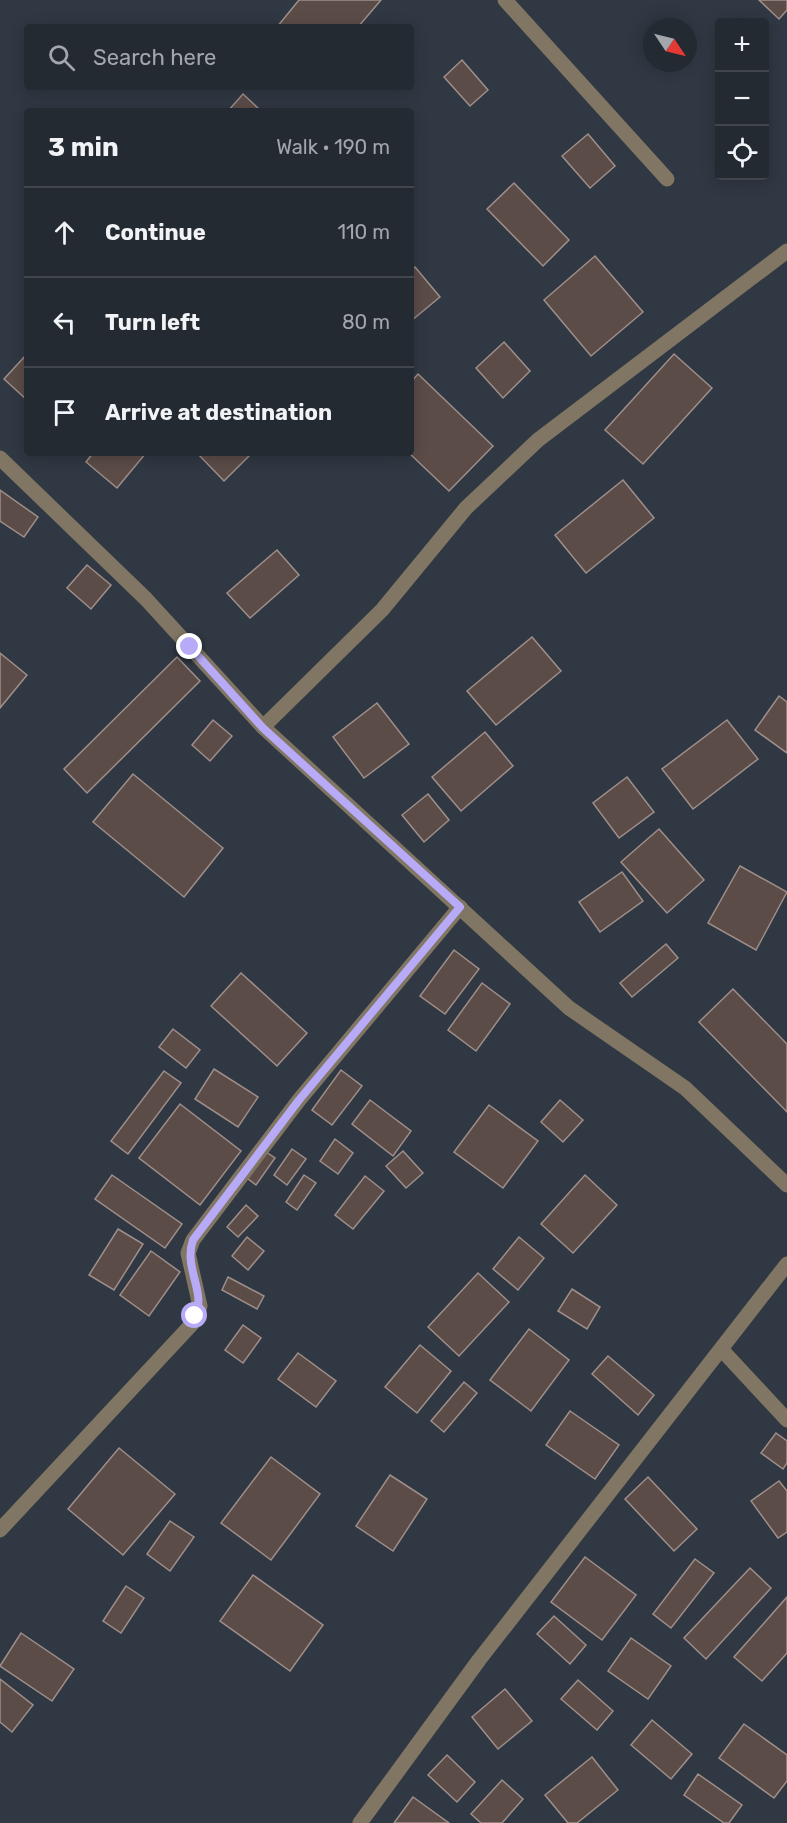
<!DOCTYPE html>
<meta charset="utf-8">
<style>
:root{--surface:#242a32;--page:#2c323a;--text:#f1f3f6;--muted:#a3a7ac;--line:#41464d}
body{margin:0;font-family:Rubik,sans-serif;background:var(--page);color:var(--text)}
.controls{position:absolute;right:18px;top:18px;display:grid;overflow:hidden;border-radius:6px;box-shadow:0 3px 15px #0003}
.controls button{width:54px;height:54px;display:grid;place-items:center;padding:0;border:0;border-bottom:2px solid var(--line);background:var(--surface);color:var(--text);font:30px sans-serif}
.compass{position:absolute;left:643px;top:18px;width:54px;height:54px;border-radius:50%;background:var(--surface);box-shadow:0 3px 15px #0003;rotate:125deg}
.stop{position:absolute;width:18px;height:18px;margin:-14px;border:4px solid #b7abf8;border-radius:50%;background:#fff}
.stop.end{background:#b7abf8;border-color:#fff;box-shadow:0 2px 6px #0008}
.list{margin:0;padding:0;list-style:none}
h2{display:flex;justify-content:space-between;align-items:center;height:78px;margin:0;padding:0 24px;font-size:26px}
h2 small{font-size:20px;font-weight:400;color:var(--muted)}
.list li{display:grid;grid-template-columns:39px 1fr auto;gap:18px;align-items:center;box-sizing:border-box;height:90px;padding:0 24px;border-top:2px solid var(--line)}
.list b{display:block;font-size:22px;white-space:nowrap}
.list em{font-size:20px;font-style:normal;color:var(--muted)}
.icon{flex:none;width:33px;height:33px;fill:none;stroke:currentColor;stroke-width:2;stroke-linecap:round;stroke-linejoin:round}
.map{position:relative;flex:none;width:787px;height:1823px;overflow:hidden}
.search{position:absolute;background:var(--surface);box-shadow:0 3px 15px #0003;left:24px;top:24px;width:390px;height:66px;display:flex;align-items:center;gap:15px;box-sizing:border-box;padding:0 21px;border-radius:6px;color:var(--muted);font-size:22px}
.panel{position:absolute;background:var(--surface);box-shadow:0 3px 15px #0003;left:24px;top:108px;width:390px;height:348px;border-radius:6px}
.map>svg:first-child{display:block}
</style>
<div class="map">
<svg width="787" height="1823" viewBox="0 0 787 1823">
<rect width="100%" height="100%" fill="#303843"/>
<g fill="#5b4c48" stroke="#9f8e8a" stroke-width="1.5">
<path d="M299,0H381L358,27H277Z"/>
<path d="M759,0H787V10L779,19Z"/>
<path d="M462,60L488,90L470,106L444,77Z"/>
<path d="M243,94L261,111H228Z"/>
<path d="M588,134L615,166L590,188L562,156Z"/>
<path d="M514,183L569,240L543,266L487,209Z"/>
<path d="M595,256L643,312L591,356L544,300Z"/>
<path d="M415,267L440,297L411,321V271Z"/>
<path d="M504,342L530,371L503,398L476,368Z"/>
<path d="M27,354V400L4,379Z"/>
<path d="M674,354L712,388L643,464L605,430Z"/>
<path d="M418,374L493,446L449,491L409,453L411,382Z"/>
<path d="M93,453H146L117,488L86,462Z"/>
<path d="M197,453H252L224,481Z"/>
<path d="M623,480L654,518L586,573L555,535Z"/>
<path d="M0,490L38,517L24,537L0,521Z"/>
<path d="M277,550L299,575L250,618L227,593Z"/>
<path d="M87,565L111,585L91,609L67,588Z"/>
<path d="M532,637L561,671L496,725L467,691Z"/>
<path d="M0,653L27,675L0,708Z"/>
<path d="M177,657L200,681L87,793L64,769Z"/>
<path d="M779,696L787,702V753L755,730Z"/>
<path d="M377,703L409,744L364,778L333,737Z"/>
<path d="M213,720L232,736L210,761L192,745Z"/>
<path d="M727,720L758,759L693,809L662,769Z"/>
<path d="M485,732L513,766L461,811L432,777Z"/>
<path d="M133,774L223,848L184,897L93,822Z"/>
<path d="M627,777L654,812L619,838L593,803Z"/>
<path d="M428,794L449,820L424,842L402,815Z"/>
<path d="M659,829L704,880L667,913L621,862Z"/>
<path d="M740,866L787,892L756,950L708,923Z"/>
<path d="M622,872L643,901L600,932L579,902Z"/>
<path d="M666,944L678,958L632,997L620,983Z"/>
<path d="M454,950L479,969L445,1014L420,996Z"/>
<path d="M241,973L307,1033L277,1066L211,1006Z"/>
<path d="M482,983L510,1004L476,1051L448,1030Z"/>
<path d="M733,989L787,1044V1112L699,1022Z"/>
<path d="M173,1029L200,1050L186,1068L159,1047Z"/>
<path d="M214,1069L258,1097L238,1127L195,1099Z"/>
<path d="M341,1070L362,1086L332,1125L312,1110Z"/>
<path d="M164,1071L181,1083L128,1154L111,1141Z"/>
<path d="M370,1100L411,1131L393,1156L352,1124Z"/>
<path d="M560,1100L583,1120L563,1142L541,1122Z"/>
<path d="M180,1104L241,1151L200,1205L139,1158Z"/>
<path d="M489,1105L538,1141L503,1188L454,1152Z"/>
<path d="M335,1139L353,1153L338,1174L320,1161Z"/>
<path d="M292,1149L306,1159L287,1185L274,1175Z"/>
<path d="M403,1151L423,1173L406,1188L386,1166Z"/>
<path d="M266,1152L275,1158L256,1185L247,1178Z"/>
<path d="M112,1175L182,1224L165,1248L95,1199Z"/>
<path d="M304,1175L316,1183L297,1210L286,1202Z"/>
<path d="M585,1175L617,1205L573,1253L541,1224Z"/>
<path d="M365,1176L384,1191L353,1229L335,1215Z"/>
<path d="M246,1205L258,1216L238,1237L227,1227Z"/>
<path d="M118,1229L143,1244L114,1290L89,1275Z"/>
<path d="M247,1237L264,1251L248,1270L232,1256Z"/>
<path d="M519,1237L544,1258L518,1290L493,1269Z"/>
<path d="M151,1251L180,1272L149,1316L120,1295Z"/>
<path d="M478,1273L509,1302L459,1356L428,1327Z"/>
<path d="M228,1277L264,1296L257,1309L222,1290Z"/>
<path d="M572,1289L600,1307L587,1329L558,1311Z"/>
<path d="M243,1325L261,1338L243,1363L225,1350Z"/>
<path d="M529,1329L569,1360L531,1411L490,1380Z"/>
<path d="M420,1345L451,1371L417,1413L385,1387Z"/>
<path d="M298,1353L336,1381L316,1407L278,1379Z"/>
<path d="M608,1356L654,1395L638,1415L592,1374Z"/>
<path d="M464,1382L477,1393L444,1432L431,1421Z"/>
<path d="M570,1411L619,1445L595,1479L546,1445Z"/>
<path d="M776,1433L787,1441V1463L783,1469L761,1453Z"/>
<path d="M119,1448L175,1494L123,1555L68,1509Z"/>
<path d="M271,1457L320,1494L271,1560L221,1523Z"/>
<path d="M390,1475L427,1499L393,1551L356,1526Z"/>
<path d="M648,1477L697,1529L674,1551L625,1499Z"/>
<path d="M779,1481L787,1491V1532L778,1538L751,1501Z"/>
<path d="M170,1521L194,1537L170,1571L147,1554Z"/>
<path d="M585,1557L636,1595L602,1640L551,1602Z"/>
<path d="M695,1559L714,1573L671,1628L653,1614Z"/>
<path d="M750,1568L771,1588L706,1659L684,1638Z"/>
<path d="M253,1575L323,1625L290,1671L220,1621Z"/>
<path d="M126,1586L144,1598L121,1633L103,1621Z"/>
<path d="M787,1597V1653L762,1681L734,1657Z"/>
<path d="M554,1616L586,1645L570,1664L537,1634Z"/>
<path d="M21,1633L74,1669L52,1701L0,1666Z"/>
<path d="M631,1638L671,1666L648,1699L608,1671Z"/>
<path d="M0,1679L33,1705L12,1732L0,1722Z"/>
<path d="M578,1680L613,1711L597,1730L561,1699Z"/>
<path d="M505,1689L532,1721L498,1749L472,1717Z"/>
<path d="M652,1720L692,1754L671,1779L631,1745Z"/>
<path d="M744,1724L787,1755V1781L774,1798L719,1758Z"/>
<path d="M447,1755L475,1782L457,1802L428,1775Z"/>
<path d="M592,1757L618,1790L577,1823H568L545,1795Z"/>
<path d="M698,1774L742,1805L729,1823H724L684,1795Z"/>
<path d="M502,1780L523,1799L502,1823H481L471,1814Z"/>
<path d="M413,1797L449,1823H394Z"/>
</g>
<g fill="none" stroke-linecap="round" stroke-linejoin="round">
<g stroke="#807663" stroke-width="15">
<path d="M505,0L667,179"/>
<path d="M0,458L146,599L263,727L569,1008L685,1088L787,1185"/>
<path d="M263,727L382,610L466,508L538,440L787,251"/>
<path d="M722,1350L787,1420"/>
<path d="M0,1530L192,1324L200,1306L188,1253L193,1240L299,1100L460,907"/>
<path d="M360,1823L479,1660L787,1264"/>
</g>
</g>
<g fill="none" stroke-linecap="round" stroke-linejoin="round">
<path stroke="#b7abf8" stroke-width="8" d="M190,647L263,728L460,907L299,1100L193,1240C183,1268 207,1293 195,1316"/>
</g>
</svg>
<div class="controls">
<button>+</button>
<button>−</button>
<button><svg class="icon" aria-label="locate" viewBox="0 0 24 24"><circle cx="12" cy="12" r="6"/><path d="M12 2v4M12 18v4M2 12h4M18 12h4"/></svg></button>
</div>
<svg class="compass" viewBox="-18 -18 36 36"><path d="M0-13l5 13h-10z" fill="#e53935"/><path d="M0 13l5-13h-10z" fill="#a3a7ac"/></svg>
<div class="stop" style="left:195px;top:1316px"></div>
<div class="stop end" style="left:190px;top:647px"></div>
<div class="search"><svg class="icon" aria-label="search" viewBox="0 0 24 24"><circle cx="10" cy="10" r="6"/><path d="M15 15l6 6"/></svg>Search here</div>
<section class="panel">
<h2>3 min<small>Walk · 190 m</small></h2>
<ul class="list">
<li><svg class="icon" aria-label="ahead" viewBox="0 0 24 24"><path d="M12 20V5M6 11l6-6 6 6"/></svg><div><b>Continue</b></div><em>110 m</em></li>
<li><svg class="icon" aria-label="left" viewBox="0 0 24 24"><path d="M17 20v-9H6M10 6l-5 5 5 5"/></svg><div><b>Turn left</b></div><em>80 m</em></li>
<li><svg class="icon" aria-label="arrive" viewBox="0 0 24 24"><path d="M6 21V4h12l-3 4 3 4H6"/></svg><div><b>Arrive at destination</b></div></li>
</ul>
</section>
</div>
